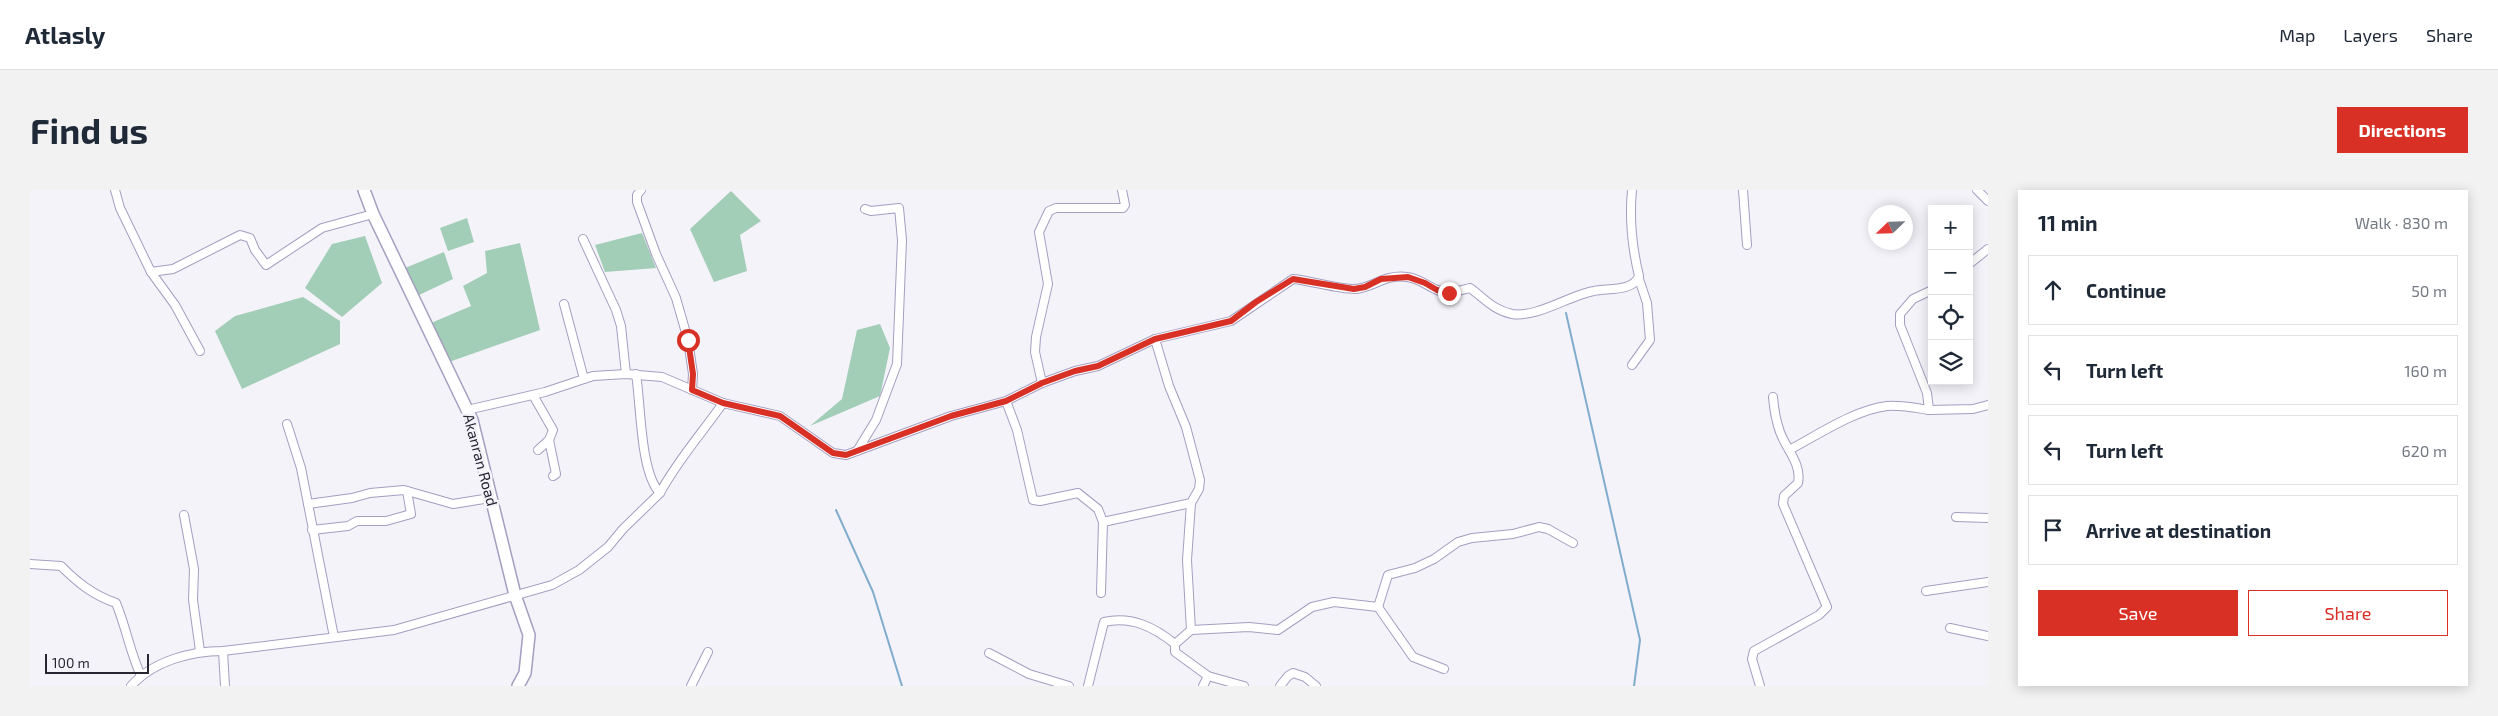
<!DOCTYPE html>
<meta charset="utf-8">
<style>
:root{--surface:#fff;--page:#f2f2f3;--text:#1f2937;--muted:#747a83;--line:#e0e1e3;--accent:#d93025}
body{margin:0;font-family:"Exo 2",sans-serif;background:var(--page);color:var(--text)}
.controls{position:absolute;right:15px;top:15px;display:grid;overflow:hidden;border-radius:0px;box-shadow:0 2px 12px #0003}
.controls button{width:45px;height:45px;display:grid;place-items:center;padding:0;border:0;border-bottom:1px solid var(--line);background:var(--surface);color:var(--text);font:25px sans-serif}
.compass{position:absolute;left:1838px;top:15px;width:45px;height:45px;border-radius:50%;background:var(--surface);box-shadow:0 2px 12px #0003;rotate:247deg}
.scale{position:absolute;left:15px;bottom:12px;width:104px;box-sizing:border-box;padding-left:5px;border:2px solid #292634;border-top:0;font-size:14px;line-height:18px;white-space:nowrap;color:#292634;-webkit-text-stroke:4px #f4f3fa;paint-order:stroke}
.stop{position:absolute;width:15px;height:15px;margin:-11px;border:4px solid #d93025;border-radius:50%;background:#fff}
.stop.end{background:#d93025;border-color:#fff;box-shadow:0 1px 5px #0008}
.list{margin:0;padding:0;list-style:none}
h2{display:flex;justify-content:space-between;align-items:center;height:65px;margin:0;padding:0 20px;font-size:21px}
h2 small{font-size:16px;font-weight:400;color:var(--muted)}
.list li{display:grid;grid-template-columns:32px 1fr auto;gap:15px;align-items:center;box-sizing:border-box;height:70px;margin:0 10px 10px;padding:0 10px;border:1px solid var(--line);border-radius:0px}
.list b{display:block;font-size:19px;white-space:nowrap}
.list em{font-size:16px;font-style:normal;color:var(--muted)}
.actions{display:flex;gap:10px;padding:15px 20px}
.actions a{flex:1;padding:11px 0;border:1px solid var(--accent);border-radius:0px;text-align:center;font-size:18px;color:var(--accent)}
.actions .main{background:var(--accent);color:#fff}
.icon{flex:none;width:28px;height:28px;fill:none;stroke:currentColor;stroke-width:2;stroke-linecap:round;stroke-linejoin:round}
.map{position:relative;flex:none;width:1958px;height:496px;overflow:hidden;border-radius:0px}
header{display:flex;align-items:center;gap:30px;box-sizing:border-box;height:70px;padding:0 25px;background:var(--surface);border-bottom:1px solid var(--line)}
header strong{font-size:24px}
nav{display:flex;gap:28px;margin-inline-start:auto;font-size:18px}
.intro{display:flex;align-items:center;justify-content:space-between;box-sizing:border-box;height:120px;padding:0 30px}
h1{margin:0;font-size:35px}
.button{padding:12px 22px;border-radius:0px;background:var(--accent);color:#fff;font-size:18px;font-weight:700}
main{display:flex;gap:30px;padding:0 30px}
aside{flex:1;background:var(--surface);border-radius:0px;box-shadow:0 2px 12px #0003}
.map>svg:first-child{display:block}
</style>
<header>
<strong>Atlasly</strong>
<nav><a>Map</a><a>Layers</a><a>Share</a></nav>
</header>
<div class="intro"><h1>Find us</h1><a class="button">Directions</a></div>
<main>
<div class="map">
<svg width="1958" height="496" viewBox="0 0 1958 496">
<rect width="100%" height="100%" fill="#f4f3fa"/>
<g fill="#a2cdb7">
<path d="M701,1L731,31L710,45L717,81L684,92L660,39Z"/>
<path d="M437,28L444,52L418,61L410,38Z"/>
<path d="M612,43L626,78L575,82L565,55Z"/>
<path d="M335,46L352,93L312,127L275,98L302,54Z"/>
<path d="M490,53L510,140L419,172L401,133L441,116L433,96L457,83L455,61Z"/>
<path d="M414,62L423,89L387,106L375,78Z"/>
<path d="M273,107L310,131V154L212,199L185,141L205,126Z"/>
<path d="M850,134L860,158L850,206L780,236L812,209L827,140Z"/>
</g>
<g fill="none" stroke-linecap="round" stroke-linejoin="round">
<g stroke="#80adcd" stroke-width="2">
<path d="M1536,123L1610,450L1604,496"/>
<path d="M806,320L843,402L872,496"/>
</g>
<g stroke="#a49ec0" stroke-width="10">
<g id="street">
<path d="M85,0L90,18L121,82L143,79L210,45L220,48L225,60L236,75L292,38L343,24"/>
<path d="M611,0L607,5V12L626,64L646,108L658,150L663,184L662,200"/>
<path d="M1713,0L1717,55"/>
<path d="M1947,0L1958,11"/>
<path d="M553,49L586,120L591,136L596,184"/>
<path d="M1939,74L1958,59"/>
<path d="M121,82L145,115L170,161"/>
<path d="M1902,100L1883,109L1870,124V135L1897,203L1899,220L1943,219L1958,215"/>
<path d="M534,114L554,189"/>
<path d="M1125,149L1139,196L1156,237L1170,290L1169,299L1161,313L1157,370L1161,440L1145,454V462L1178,486L1173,496"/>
<path d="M1602,175L1620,150L1617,113L1609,89"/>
<path d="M606,184C611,214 610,283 630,303C647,271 672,243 693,213"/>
<path d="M1012,193L1005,162L1006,147L1018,94L1009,42L1019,21L1026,18H1093L1095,15L1092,0"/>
<path d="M503,205L523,240L519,250L508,260"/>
<path d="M976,211L987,240L1003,310L1010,311L1048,303L1068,319L1073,332L1071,403"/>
<path d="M437,220L515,202L563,186L596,184L632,187L693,213L750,226L803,263L816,265L921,226L976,211L1012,193L1045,181L1068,176L1125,149L1201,131L1263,89C1282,91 1307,99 1325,99C1343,98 1354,84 1377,87C1388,88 1396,95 1405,99C1416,105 1428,101 1440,98C1454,108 1463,120 1482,124C1507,128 1540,105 1564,101C1577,98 1603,102 1609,86C1602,57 1599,31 1602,0"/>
<path d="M257,234L271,278L304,447"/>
<path d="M519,250L526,284L523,286"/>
<path d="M1759,260C1788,245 1824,220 1857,216C1872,215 1886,218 1899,220"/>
<path d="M827,261L846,230L867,174L872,50L869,18L841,21L835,19"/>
<path d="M278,314L322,308L340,303L374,300L423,314L460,308"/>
<path d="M154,325L164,379L163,410L170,461"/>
<path d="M1926,327L1958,328"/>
<path d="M1073,332L1161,313"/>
<path d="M282,340L318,336L327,331H356L381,324L377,301"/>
<path d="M0,374L31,376C48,393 63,405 86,413C96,437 100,462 111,486"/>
<path d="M1896,401L1958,392"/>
<path d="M1348,417L1383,467L1414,479"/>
<path d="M1920,438L1958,446"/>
<path d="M1161,440L1219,437L1248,440L1282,417L1304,412L1348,417L1358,385L1385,378L1404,369L1428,352L1442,348L1483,344L1509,337L1518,339L1543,353"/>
<path d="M193,461L195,496"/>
<path d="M959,463L999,484L1039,496"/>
<path d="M1178,486L1214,496"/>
<path d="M101,496C123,471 161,461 193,461L364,440L522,395L549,380L578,357L593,339L630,303"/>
<path d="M661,496L678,462"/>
<path d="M1058,496L1074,432C1102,426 1124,437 1145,454"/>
<path d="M1250,496L1258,486L1263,483L1275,487L1286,496"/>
<path d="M1730,496L1722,469L1724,461L1789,425L1797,417L1753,314L1754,306L1768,293C1772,274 1756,259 1750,242C1746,231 1744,219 1743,207"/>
</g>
</g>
<g stroke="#a49ec0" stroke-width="14">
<path id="secondary" d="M334,0L343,24L442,230L485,405L499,445L495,483L488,496"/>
</g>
<use href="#street" stroke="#fff" stroke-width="8"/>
<use href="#secondary" stroke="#fff" stroke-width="11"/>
</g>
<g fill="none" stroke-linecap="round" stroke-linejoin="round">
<path stroke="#d93025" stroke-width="6" d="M658,150L663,184L662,200L693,213L750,226L803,263L816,265L921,226L976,211L1012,193L1045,181L1068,176L1125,149L1201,131L1226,112L1263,89L1324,99L1335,97L1351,89L1378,87L1395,93L1407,100L1419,103"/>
</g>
<g text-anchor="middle" stroke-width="5" stroke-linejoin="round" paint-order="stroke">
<g font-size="15" fill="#292634" stroke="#f4f3fa">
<text transform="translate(450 270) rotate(75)" y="5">Akanran Road</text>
</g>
</g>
</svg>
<div class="controls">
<button>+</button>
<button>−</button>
<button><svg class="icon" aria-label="locate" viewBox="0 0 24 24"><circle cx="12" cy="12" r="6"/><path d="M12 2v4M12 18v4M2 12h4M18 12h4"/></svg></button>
<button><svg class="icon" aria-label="layers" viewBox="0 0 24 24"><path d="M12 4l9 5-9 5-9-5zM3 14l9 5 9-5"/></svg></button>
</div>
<svg class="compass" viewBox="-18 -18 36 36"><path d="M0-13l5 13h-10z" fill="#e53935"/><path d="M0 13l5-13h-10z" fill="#747a83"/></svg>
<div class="scale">100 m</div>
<div class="stop" style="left:658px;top:150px"></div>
<div class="stop end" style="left:1419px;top:103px"></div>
</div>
<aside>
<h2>11 min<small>Walk · 830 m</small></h2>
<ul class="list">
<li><svg class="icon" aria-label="ahead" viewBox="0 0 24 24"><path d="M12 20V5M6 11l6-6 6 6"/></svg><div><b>Continue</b></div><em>50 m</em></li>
<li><svg class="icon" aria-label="left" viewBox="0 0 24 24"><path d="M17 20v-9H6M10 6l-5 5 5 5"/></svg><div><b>Turn left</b></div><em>160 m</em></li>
<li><svg class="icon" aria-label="left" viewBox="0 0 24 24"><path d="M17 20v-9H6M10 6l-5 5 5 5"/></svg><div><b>Turn left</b></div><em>620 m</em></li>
<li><svg class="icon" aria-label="arrive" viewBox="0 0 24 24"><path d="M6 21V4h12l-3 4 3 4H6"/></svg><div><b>Arrive at destination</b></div></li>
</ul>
<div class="actions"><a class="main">Save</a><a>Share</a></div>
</aside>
</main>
